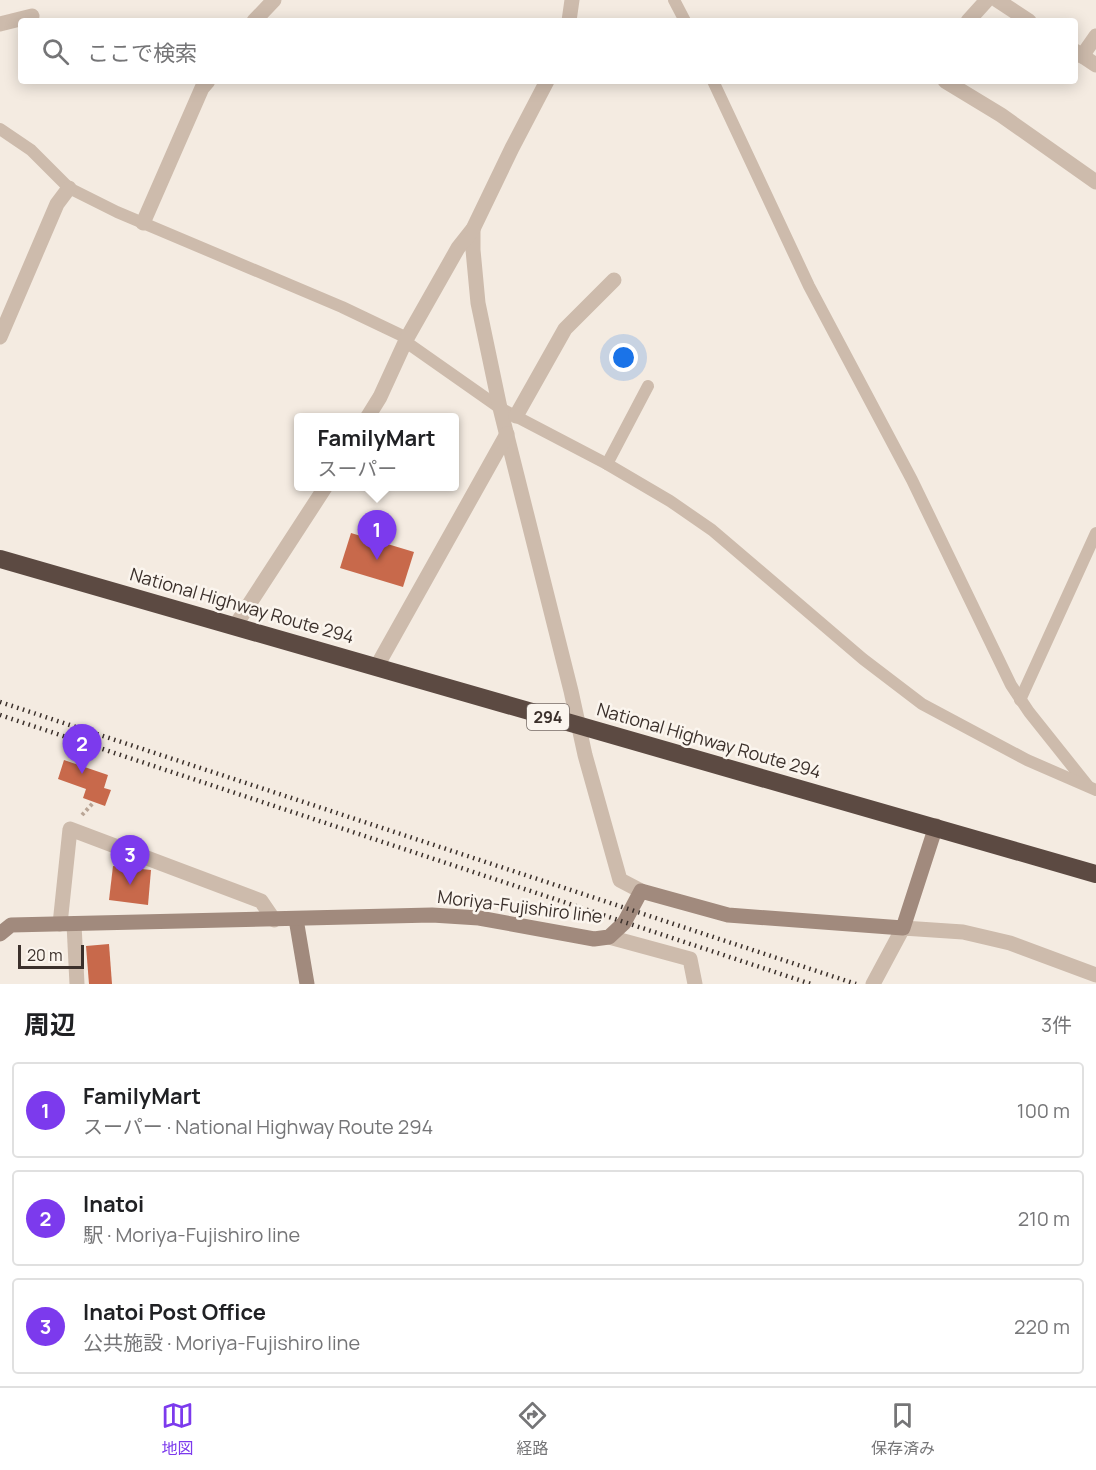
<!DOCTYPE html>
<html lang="ja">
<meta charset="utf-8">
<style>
:root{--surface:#fff;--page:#f6f6f6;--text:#202124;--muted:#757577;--line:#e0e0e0;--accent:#7c3aed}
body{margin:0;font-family:Manrope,"Noto Sans JP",sans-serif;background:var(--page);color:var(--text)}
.scale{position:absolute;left:18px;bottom:15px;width:66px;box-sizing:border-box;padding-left:6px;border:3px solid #3b302b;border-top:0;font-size:16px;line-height:21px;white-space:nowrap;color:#3b302b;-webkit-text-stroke:4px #fbf5ee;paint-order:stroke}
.you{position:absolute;left:624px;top:358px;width:21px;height:21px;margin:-15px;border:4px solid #fff;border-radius:50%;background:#1a73e8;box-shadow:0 0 0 9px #1a73e833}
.badge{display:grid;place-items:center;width:39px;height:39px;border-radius:50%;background:var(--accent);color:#fff;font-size:20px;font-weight:700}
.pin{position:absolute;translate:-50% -50px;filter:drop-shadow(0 2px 3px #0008)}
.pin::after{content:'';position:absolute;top:32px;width:21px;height:18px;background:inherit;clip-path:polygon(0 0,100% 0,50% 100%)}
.popup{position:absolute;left:294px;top:413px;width:165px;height:78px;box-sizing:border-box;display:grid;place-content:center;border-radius:6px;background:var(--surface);filter:drop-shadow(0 2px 4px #0005);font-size:20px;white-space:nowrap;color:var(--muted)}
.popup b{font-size:22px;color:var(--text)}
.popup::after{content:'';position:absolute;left:50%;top:100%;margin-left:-12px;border:12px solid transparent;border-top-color:var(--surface)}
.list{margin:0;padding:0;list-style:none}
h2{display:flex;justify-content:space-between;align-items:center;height:78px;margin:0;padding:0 24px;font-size:26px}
h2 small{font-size:20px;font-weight:400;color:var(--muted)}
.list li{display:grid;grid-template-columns:39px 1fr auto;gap:18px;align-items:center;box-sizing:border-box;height:96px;margin:0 12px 12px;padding:0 12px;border:2px solid var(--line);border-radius:6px}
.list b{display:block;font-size:22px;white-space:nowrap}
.list p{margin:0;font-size:20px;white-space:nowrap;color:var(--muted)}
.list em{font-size:20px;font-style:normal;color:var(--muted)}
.icon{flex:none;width:33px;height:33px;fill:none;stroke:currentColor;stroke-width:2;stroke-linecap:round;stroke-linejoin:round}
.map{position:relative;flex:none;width:1096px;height:984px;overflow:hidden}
.search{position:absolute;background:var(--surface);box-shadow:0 3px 15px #0003;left:18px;right:18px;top:18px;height:66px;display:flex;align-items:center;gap:15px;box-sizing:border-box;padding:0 21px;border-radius:6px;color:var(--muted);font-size:22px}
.sheet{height:402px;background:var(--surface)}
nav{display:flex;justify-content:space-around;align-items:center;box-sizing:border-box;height:84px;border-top:2px solid var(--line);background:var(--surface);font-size:16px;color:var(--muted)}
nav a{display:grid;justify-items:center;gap:3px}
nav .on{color:var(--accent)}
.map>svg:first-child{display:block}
</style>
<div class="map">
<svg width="1096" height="984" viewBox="0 0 1096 984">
<rect width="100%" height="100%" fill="#f4ebe1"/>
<g fill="#c8694b">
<path d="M351,533L414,552L403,587L340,568Z"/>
<path d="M64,760L108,775L104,788L111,790L105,806L83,798L86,789L58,779Z"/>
<path d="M113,866L151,870L148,905L109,900Z"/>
<path d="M109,944L112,984H89L86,946Z"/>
</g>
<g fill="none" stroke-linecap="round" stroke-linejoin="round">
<path stroke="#b9a596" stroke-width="4" stroke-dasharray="3 3" stroke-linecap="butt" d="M82,815L94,802"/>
<g stroke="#cdbbac" stroke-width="12">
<path d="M674,0L685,21"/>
<path d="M713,81L809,286L912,480L1011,685L1029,712L1088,786"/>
<path d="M0,129L31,150L69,188L117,212L342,307L407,338"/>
<path d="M406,342L500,408L607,464L670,501L712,530L863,659L922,704L1027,760L1096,790"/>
<path d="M607,464L648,386"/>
<path d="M1020,700L1096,533"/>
</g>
<g stroke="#cdbbac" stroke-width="15">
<path d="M997,0L1029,21"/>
<path d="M254,21L274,0"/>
<path d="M569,21L572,0"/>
<path d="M968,21L987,0"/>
<path d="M0,24L32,16"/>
<path d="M1075,51L1096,65"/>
<path d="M1082,56L1096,36"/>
<path d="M945,81L1001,115L1096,182"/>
<path d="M143,223L202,88L208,81"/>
<path d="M473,229V250L478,303L500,408L571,691L585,755L620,880L641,891"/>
<path d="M0,337L57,204L69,188"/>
<path d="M516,416L565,329L614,280"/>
<path d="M367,418L380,397L407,338L458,248L473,229L512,148L547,81"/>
<path d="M235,626L326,486"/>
<path d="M377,666L507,434"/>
<path d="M60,924L70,829L261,901L274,920"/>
<path d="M74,924L77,984"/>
<path d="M609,937L690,959L695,984"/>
<path d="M873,984L903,928L963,932L1010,943L1096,975"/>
</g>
<g stroke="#a18a7d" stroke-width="15">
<path d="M296,919L307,984"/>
<path d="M0,934L11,925L432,915L479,918L594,939L609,937L624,923L641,891L728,915L903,928L936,826"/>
</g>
<path stroke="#5c4a42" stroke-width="18" d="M0,559L1096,874"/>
<g stroke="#3b302b" stroke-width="4.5" stroke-dasharray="1.5 4.5" stroke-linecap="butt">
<path d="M0,702L856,984"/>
<path d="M0,715L811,984"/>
</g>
</g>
<g text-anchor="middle" stroke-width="5" stroke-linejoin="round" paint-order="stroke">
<rect fill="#fbf5ee" stroke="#756b66" stroke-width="1.5" x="527" y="704" width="42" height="26" rx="4.5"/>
<g font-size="16" font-weight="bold" fill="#3b302b">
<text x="548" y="723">294</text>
</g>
<g font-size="18" fill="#3b302b" stroke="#fbf5ee">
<text transform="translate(242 606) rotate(16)" y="6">National Highway Route 294</text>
<text transform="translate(709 741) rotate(16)" y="6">National Highway Route 294</text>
<text transform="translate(520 907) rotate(7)" y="6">Moriya-Fujishiro line</text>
</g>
</g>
</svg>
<div class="scale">20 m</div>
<div class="you"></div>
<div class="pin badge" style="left:377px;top:560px">1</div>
<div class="popup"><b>FamilyMart</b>スーパー</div>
<div class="pin badge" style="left:82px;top:774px">2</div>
<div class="pin badge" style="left:130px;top:885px">3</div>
<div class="search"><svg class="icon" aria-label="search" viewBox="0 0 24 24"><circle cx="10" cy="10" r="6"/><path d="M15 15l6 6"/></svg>ここで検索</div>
</div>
<section class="sheet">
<h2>周辺<small>3件</small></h2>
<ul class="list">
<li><span class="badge">1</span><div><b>FamilyMart</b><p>スーパー · National Highway Route 294</p></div><em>100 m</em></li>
<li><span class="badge">2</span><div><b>Inatoi</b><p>駅 · Moriya-Fujishiro line</p></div><em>210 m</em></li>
<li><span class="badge">3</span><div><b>Inatoi Post Office</b><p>公共施設 · Moriya-Fujishiro line</p></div><em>220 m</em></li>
</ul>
</section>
<nav>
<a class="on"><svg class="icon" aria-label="map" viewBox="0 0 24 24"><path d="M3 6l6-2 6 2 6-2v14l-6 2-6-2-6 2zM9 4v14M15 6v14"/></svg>地図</a>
<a><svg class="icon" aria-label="directions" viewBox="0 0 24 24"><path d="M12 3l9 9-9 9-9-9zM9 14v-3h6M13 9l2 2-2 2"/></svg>経路</a>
<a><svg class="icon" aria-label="saved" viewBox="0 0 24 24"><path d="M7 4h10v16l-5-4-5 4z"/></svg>保存済み</a>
</nav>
